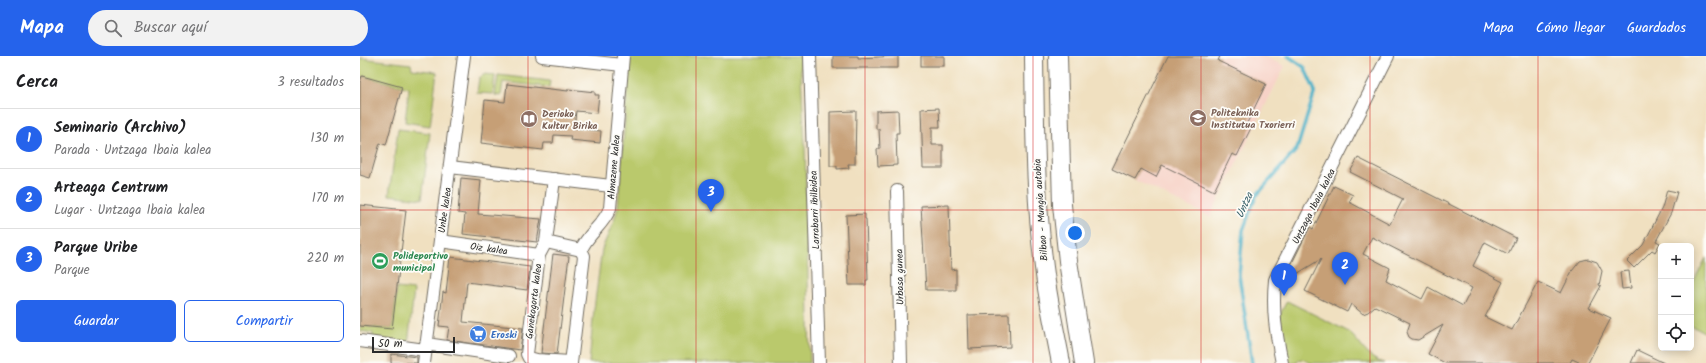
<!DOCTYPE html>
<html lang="es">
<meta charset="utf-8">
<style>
:root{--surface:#fff;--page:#f2f2f2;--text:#202124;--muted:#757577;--line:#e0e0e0;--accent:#2563eb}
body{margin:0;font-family:Kalam,sans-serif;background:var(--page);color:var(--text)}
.controls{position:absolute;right:12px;bottom:12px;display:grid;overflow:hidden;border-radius:6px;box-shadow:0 2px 10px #0003}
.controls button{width:36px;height:36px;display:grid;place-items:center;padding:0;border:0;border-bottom:1px solid var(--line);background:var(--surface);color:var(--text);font:20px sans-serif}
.scale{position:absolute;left:12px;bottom:10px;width:83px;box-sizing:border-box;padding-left:4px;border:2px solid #2b2b2b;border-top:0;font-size:11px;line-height:14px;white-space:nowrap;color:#2b2b2b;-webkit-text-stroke:3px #fdfcf7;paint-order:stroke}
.you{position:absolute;left:715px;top:177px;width:14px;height:14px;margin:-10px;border:3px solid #fff;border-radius:50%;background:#1a73e8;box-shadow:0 0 0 6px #1a73e833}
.badge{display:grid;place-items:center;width:26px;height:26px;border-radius:50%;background:var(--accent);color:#fff;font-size:13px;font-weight:700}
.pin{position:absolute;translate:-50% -33px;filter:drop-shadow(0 1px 2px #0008)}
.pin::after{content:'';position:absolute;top:21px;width:14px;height:12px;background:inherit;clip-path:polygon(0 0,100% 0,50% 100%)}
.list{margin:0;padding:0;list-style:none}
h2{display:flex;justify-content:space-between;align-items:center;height:52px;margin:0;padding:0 16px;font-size:17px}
h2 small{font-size:13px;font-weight:400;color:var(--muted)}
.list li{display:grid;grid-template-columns:26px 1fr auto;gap:12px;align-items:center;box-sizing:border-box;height:60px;padding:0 16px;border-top:1px solid var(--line)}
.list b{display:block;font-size:15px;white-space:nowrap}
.list p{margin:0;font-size:13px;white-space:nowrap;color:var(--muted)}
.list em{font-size:13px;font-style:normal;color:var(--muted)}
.actions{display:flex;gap:8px;padding:12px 16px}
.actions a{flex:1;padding:9px 0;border:1px solid var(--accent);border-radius:6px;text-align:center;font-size:14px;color:var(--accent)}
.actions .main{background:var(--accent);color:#fff}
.icon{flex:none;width:22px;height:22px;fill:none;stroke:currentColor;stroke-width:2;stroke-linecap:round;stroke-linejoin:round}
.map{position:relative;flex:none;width:1346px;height:307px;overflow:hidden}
header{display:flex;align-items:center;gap:24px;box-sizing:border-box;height:56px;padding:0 20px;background:var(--accent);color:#fff}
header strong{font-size:19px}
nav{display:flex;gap:22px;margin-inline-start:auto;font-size:14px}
.search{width:280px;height:36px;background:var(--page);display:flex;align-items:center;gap:10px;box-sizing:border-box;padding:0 14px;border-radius:22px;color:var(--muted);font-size:15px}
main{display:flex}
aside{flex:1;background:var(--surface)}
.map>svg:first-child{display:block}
</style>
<header>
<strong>Mapa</strong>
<div class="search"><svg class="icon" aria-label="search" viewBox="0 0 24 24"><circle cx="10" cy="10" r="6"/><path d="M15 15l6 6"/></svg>Buscar aquí</div>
<nav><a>Mapa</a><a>Cómo llegar</a><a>Guardados</a></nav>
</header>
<main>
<aside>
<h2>Cerca<small>3 resultados</small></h2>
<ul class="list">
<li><span class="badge">1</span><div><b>Seminario (Archivo)</b><p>Parada · Untzaga Ibaia kalea</p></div><em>130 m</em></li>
<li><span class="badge">2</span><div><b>Arteaga Centrum</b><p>Lugar · Untzaga Ibaia kalea</p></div><em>170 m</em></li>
<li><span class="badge">3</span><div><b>Parque Uribe</b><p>Parque</p></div><em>220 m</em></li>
</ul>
<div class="actions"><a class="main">Guardar</a><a>Compartir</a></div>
</aside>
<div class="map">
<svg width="1346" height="307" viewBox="0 0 1346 307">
<rect width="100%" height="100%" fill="#fdfcf7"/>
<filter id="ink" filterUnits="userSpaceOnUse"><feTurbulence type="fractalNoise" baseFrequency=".025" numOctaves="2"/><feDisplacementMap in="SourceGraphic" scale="8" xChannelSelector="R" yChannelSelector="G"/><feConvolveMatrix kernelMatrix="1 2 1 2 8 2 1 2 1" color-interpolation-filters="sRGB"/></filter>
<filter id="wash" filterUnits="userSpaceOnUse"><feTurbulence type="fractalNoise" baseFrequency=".012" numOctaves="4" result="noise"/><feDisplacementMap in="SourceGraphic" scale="16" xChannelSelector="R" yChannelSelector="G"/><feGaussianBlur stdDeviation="0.9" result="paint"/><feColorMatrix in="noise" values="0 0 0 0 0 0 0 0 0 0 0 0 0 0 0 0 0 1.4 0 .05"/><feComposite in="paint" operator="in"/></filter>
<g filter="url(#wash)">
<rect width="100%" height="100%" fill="#f0e0c0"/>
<path fill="#f7d1c6" d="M808,0H903L925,10L850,161L752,113Z"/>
<g fill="#bac96c" stroke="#727a4c">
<path d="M270,0H440L445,90L450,307H229L234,253L242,193L255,162L258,151Z"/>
<path d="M0,2L51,8L52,13L77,16L70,70L45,66L49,32L2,20L0,26Z"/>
<path d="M125,18L135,19L133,38L117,37L119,22Z"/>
<path d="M138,19L190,25L189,31L143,26L141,40L135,39Z"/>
<path d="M38,73L70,77L62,143L29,139Z"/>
<path d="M1346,202V277L1331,270V231Z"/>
<path d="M37,232L54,234L48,289L12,285L13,277L0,275V270L32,273Z"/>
<path d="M927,245L987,275C1001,285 1006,304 1025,307H951L942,303L938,304L937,307H928L919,260Z"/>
</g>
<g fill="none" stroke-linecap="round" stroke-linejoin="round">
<path stroke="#46aec5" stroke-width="3.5" d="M892,307L879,219L883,174L896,140L937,93L955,35L944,11L928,0"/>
</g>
<g id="blocks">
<g fill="#c69f76" fill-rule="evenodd">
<path d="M473,0H498V2L538,0V12H473Z"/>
<rect x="561" y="0" width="23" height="10"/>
<path d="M808,0H860L858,5L906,28L887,67L892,70L877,100L872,98L854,135L802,109L796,121L781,113L775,124L752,113Z"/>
<path d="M2,20L42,31L26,89L20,87L10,122L0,119V26Z"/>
<path d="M147,28L208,35V33L235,36V39H239L237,57L216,55L214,72L241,75L240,87L210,84L211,80L194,79L193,87H184L183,94L121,87L125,44L145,46Z"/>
<path d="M579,52L580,71H572V89H583V112H563L561,53Z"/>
<path d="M538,54L539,77H536L537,109L518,110L517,93H520L519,73H516V55Z"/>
<path d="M496,55L495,108H488L489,112L477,113V110H470V56Z"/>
<path d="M998,102L1156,182L1148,198L1125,186L1113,210L1143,226L1125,261L1152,274L1178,226L1201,237L1212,215L1220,205L1228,203L1237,206L1242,215L1239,229L1241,230L1229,252L1251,262L1228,307H1221L1212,303L1210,307H1085L1068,298L1083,269L1058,284L1052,283L1049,281L1047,276L1050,267L1015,250L1008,256L1003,258L991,248L987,256L945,235L961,203L935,219H931L927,217L950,171L953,173L974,130L993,139L989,146L1030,168L1043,143L990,116ZM1012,181L1112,232L1103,250L1068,231L1062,243L1026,224L1030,212L1003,198Z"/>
<path d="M101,122L121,124L118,158L181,163L177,186L103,178L105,158L98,157Z"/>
<path d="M1307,134L1317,136L1311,157L1296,185L1300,187L1295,196L1292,194L1274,212L1267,205L1283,189L1302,152Z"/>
<path d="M0,149L46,154L32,273L0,270Z"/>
<path d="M589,149L591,214L596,213V234H566L561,150Z"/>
<path d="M505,158V163H506L508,224H506V229H489L486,159Z"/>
<path d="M193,198L209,200L197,298L181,297Z"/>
<path d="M90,201L170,211L167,234L107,226L103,266L163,272L160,294L87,284L89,271L79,270L83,236L86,237Z"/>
<path d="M1269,215L1271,232L1262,233L1260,216Z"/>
<path d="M649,258L650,291L609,293L608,259Z"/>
<path d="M1277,294L1304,307H1271Z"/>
<path d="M31,298L57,301V307H31Z"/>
</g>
</g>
</g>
<g filter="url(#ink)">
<use href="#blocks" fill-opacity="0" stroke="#706a5f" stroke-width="1"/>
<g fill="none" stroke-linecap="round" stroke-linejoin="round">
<g stroke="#706a5f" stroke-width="14">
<g id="minor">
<path d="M182,0L262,9"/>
<path d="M450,0L459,307"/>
<path d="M90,111L251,130"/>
<path d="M194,123L186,186L179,199L167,298L169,302L177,304L211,306"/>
<path d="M537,135L541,307"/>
<path d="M80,185L179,199"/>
<path d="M186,186L221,194"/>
<path d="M0,285L65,294"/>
<path d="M66,288L149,300"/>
<path d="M64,307L104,0"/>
<path d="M211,307L224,200L221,194C228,177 244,169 250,152L263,0"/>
<path d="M922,307C916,277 912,255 915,224L1028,0"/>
</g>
</g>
<g stroke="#706a5f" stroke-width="20">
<g id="highway">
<path d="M674,0C675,75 675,151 686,226C690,253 696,280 701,307"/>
<path d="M698,0L702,149L708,205L724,307"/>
</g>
</g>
<use href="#minor" stroke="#fff" stroke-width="12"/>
<use href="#highway" stroke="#fff" stroke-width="18"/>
</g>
</g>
<path fill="none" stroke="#d62828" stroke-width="1" stroke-opacity="0.55" d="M168,0V307M336,0V307M505,0V307M673,0V307M841,0V307M1010,0V307M1178,0V307M0,154H1346"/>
<defs>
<g id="school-disc" transform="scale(0.9)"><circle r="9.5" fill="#8d6e63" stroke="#fdfcf7"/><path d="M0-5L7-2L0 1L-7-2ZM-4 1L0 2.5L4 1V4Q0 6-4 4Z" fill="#fff"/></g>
<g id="library-disc" transform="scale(0.9)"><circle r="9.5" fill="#8d6e63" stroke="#fdfcf7"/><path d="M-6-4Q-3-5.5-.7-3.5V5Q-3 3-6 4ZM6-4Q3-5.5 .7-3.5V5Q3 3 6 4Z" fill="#fff"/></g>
<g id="stadium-disc" transform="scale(0.9)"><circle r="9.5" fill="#2e9e5b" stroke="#fdfcf7"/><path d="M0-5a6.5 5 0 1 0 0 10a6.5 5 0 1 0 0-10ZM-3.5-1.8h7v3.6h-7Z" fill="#fff"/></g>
<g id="supermarket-disc" transform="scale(0.9)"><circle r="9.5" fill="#3f7fe0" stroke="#fdfcf7"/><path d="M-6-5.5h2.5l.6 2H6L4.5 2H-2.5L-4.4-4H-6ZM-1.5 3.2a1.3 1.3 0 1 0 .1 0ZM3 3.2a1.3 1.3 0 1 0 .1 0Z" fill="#fff"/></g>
</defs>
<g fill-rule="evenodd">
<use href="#school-disc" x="838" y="62"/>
<use href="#library-disc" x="169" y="63"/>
<use href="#stadium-disc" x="20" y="205"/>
<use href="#supermarket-disc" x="118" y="278"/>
</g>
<g text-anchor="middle" stroke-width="3.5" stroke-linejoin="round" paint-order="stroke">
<g font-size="10" font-weight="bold" fill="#785e54" stroke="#fdfcf7" text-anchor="start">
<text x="851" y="60">Politeknika<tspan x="851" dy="12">Institutua Txorierri</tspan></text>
<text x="182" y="61">Derioko<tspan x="182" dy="12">Kultur Birika</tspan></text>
</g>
<g font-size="10" fill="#2b2b2b" stroke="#fdfcf7">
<text transform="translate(253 111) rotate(-85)" y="4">Almazene kalea</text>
<text transform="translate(953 150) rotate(-63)" y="4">Untzaga Ibaia kalea</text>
<text transform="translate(84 154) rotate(-82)" y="4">Unbe kalea</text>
<text transform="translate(454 154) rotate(-92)" y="4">Larrabarri ibilbidea</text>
<text transform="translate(680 154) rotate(-94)" y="4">Bilbao - Mungia autobia</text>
<text transform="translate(129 192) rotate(8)" y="4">Oiz kalea</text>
<text transform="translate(539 221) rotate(-91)" y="4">Urbasa gunea</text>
<text transform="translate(173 245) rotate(-83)" y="4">Ganekogorta kalea</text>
</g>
<g font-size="10" font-weight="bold" fill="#27864d" stroke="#fdfcf7" text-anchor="start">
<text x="33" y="203">Polideportivo<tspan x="33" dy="12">municipal</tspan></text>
</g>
<g font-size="10" font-weight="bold" fill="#366cbe" stroke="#fdfcf7" text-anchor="start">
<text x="131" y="282">Eroski</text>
</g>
<g font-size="11" font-style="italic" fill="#365f69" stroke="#fdfcf7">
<text transform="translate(884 149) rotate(-66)" y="4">Untza</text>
</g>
</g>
</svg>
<div class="controls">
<button>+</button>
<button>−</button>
<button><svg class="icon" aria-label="locate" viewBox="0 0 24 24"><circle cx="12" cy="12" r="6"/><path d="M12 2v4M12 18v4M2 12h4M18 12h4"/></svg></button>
</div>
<div class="scale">50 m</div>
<div class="you"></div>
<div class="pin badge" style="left:924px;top:240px">1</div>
<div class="pin badge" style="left:985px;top:229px">2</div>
<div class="pin badge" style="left:351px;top:156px">3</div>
</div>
</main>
